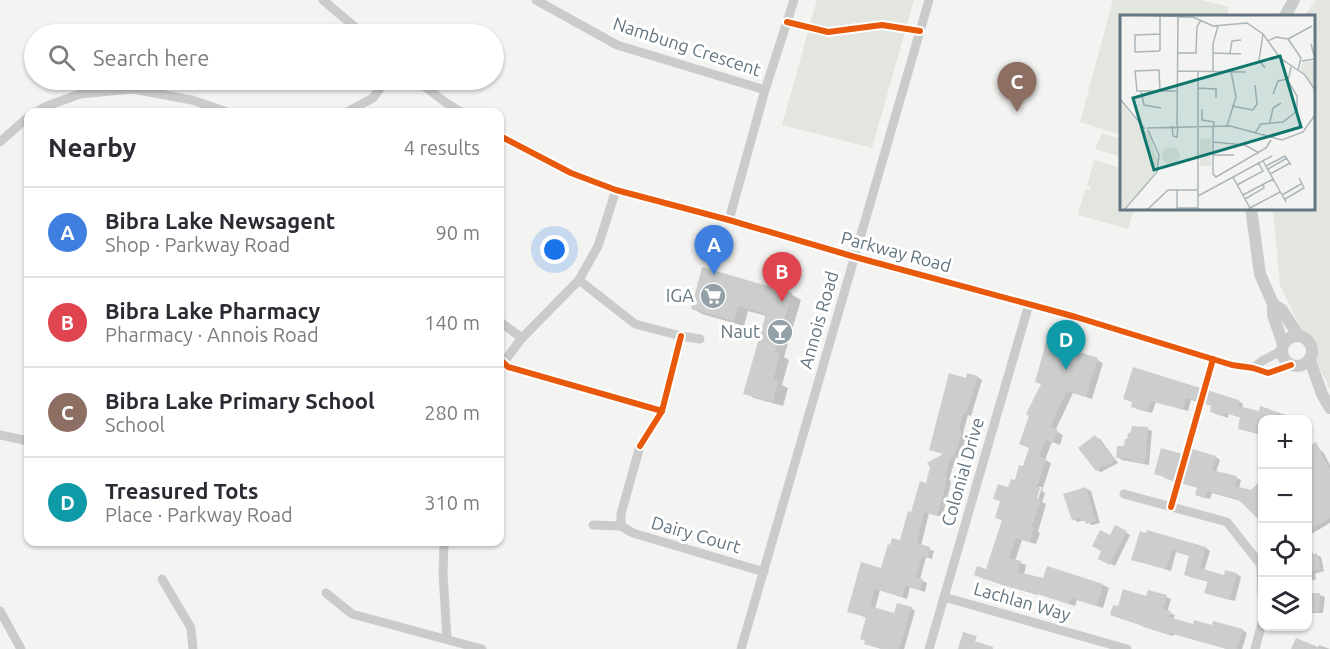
<!DOCTYPE html>
<meta charset="utf-8">
<style>
:root{--surface:#fff;--page:#f2f2f3;--text:#2b2b33;--muted:#7c7c81;--line:#e1e1e2;--accent:#5b6068}
body{margin:0;font-family:Ubuntu,sans-serif;background:var(--page);color:var(--text)}
.controls{position:absolute;right:18px;bottom:18px;display:grid;overflow:hidden;border-radius:12px;box-shadow:0 2px 4px #0004}
.controls button{width:54px;height:54px;display:grid;place-items:center;padding:0;border:0;border-bottom:2px solid var(--line);background:var(--surface);color:var(--text);font:30px sans-serif}
.you{position:absolute;left:555px;top:250px;width:21px;height:21px;margin:-15px;border:4px solid #fff;border-radius:50%;background:#1a73e8;box-shadow:0 0 0 9px #1a73e833}
.badge{display:grid;place-items:center;width:39px;height:39px;border-radius:50%;background:var(--accent);color:#fff;font-size:20px;font-weight:700}
.pin{position:absolute;translate:-50% -50px;filter:drop-shadow(0 2px 3px #0008)}
.pin::after{content:'';position:absolute;top:32px;width:21px;height:18px;background:inherit;clip-path:polygon(0 0,100% 0,50% 100%)}
.list{margin:0;padding:0;list-style:none}
h2{display:flex;justify-content:space-between;align-items:center;height:78px;margin:0;padding:0 24px;font-size:26px}
h2 small{font-size:20px;font-weight:400;color:var(--muted)}
.list li{display:grid;grid-template-columns:39px 1fr auto;gap:18px;align-items:center;box-sizing:border-box;height:90px;padding:0 24px;border-top:2px solid var(--line)}
.list b{display:block;font-size:22px;white-space:nowrap}
.list p{margin:0;font-size:20px;white-space:nowrap;color:var(--muted)}
.list em{font-size:20px;font-style:normal;color:var(--muted)}
.icon{flex:none;width:33px;height:33px;fill:none;stroke:currentColor;stroke-width:2;stroke-linecap:round;stroke-linejoin:round}
.map{position:relative;flex:none;width:1330px;height:649px;overflow:hidden}
.search{position:absolute;background:var(--surface);box-shadow:0 2px 4px #0004;left:24px;top:24px;width:480px;height:66px;display:flex;align-items:center;gap:15px;box-sizing:border-box;padding:0 21px;border-radius:33px;color:var(--muted);font-size:22px}
.panel{position:absolute;background:var(--surface);box-shadow:0 2px 4px #0004;left:24px;top:108px;width:480px;height:438px;border-radius:12px}
.map>svg:first-child{display:block}
</style>
<div class="map">
<svg width="1330" height="649" viewBox="0 0 1330 649">
<rect width="100%" height="100%" fill="#f3f3f1"/>
<g fill="#e2e6df">
<path d="M817,0H914L872,148L782,125Z"/>
<path d="M1113,0H1202L1229,7L1227,16H1122L1121,135L1080,122Z"/>
<path d="M1316,0H1330V389L1280,285L1273,209L1314,208V16H1304Z"/>
<path d="M1102,133L1121,139V157L1095,149Z"/>
<path d="M1094,160L1121,168L1122,208L1134,209L1128,229L1078,215L1085,189L1090,190L1091,187L1087,186Z"/>
</g>
<g fill="#0003" fill-rule="evenodd">
<path d="M791,294L801,300L784,357L789,360L782,385L788,388L783,406L754,398L745,393L767,316L748,311L744,326L702,314L692,308Z"/>
<path d="M1097,360L1103,363L1092,399L1073,393L1055,431L1063,435L1060,445L1052,442L1045,460L1051,463L1042,491L1045,493L1042,502L1046,504L1038,532L1040,533L1036,544L1022,540L1015,561L1026,565L1024,575L1044,580L1048,568L1103,585L1109,588L1103,608L1077,600L1075,606L1038,594V595L1013,588L982,578L976,574L987,571L1003,521L1001,502L995,498L1009,489L1024,468L1031,448V415ZM1039,487H1042L1036,506L1033,505Z"/>
<path d="M1134,368L1239,401L1243,404L1242,408L1262,420V435L1244,430L1242,418L1229,414L1228,418L1216,414L1211,411L1213,406L1191,400L1188,411L1156,402L1152,413L1137,409L1132,406L1133,402L1125,399Z"/>
<path d="M977,377L982,380L971,416L968,415L963,433L966,435L962,452L960,451L958,458L956,457L949,480L951,481L949,491L942,517L929,513L921,546L934,551L932,559L926,557L920,579L927,583L925,592L910,587L907,599L880,590L875,609L895,615L911,608L915,611L904,649H882L871,646L866,643L867,618L849,611L883,570L901,542L912,514L945,454L967,380Z"/>
<path d="M1147,429L1152,431L1149,465L1122,460L1118,457L1125,448Z"/>
<path d="M1095,437L1100,439L1118,463L1101,472L1097,470Z"/>
<path d="M1318,449L1323,452L1330,465V523L1308,536V486L1310,484L1308,480V455Z"/>
<path d="M1216,457L1220,460L1216,472L1237,478L1241,480L1239,488L1241,501L1212,493L1210,499L1201,497L1198,488L1170,480L1164,477L1191,458Z"/>
<path d="M1086,489L1091,491L1100,523L1092,525L1084,520L1078,522L1073,519Z"/>
<path d="M1115,527L1130,535L1115,566L1100,558Z"/>
<path d="M1141,533L1206,548L1210,551L1204,571L1225,576L1237,574L1241,577L1235,601L1211,595L1206,592L1209,582L1190,577L1185,574L1190,556L1176,552L1171,571L1137,561Z"/>
<path d="M1308,545L1314,555H1317L1321,557L1324,571L1315,574L1316,579L1308,582Z"/>
<path d="M1308,594L1320,595L1325,597L1323,613H1311L1310,619H1308Z"/>
<path d="M1166,597L1171,599L1167,612L1175,615L1173,619L1195,626H1213L1242,630L1247,633L1242,649H1227L1174,634L1173,636L1144,627L1119,608L1147,598Z"/>
<path d="M1319,645L1330,649H1293L1318,648Z"/>
</g>
<g fill="#cccece">
<path d="M702,267L792,293L775,352L780,353L773,380L778,381L773,402L743,394L766,314L738,306L734,321L691,309Z"/>
<path d="M1046,342L1098,358L1086,397L1067,391L1050,427L1058,430L1053,443L1046,440L1039,456L1046,459L1037,487L1040,488L1037,498L1041,499L1032,527L1034,528L1030,542L1016,538L1009,558L1021,561L1018,572L1043,578L1047,566L1103,584L1097,606L1071,598L1069,604L1032,592V593L1005,586L974,575L977,566L986,569L1002,520L995,518L1000,501L993,499L998,484L1008,487L1011,479L1015,480L1019,465L1023,466L1029,448L1019,444L1029,416L1026,414L1041,384L1035,382Z"/>
<path d="M1133,367L1239,400L1238,406L1259,411L1260,406L1295,418V420H1263V435L1238,429L1240,417L1224,413L1223,416L1210,412L1211,405L1186,398L1183,410L1168,405V406L1151,401L1148,412L1131,407L1132,402L1123,399Z"/>
<path d="M949,373L966,378L967,373L978,376L966,414H963L959,430L962,431L957,450H956L954,457L951,456L945,476L947,477L945,488L937,516L924,512L917,543L930,547L928,558L922,556L916,577L923,579L920,590L906,586L902,597L875,589L870,606L894,613L897,603L912,607L899,649H882L864,644L865,641L860,639L866,617L847,612L861,562L881,568L888,544L890,545L892,538L900,540L908,511L911,512L920,481L926,483L930,467L927,463L943,454L929,450Z"/>
<path d="M1132,426L1148,427L1145,463L1131,462V459L1116,458L1117,446H1124L1125,439H1127L1128,434L1131,431Z"/>
<path d="M1095,435L1115,460L1105,467L1104,465L1096,471L1078,448Z"/>
<path d="M1316,442L1330,469V518L1313,528L1308,518V447Z"/>
<path d="M1161,448L1190,456L1192,449L1216,456L1212,470L1237,476L1235,486L1251,490L1263,478V524L1238,499L1207,491L1205,498L1195,495L1197,487L1164,478V477L1154,474Z"/>
<path d="M1086,487L1096,521L1086,524L1085,521H1082L1081,518L1072,520L1063,494Z"/>
<path d="M1115,525L1127,531L1110,565L1098,559L1101,551L1092,546L1100,530L1110,535Z"/>
<path d="M1147,530L1206,547L1200,568L1224,575L1225,570L1237,573L1230,600L1204,593L1208,581L1184,575L1189,555L1172,550L1166,569L1131,560L1140,531L1146,533Z"/>
<path d="M1317,553L1321,569L1308,572V556Z"/>
<path d="M1123,589L1146,596L1148,590L1167,595L1163,609L1171,611L1169,617L1193,624L1194,620L1212,625L1213,621L1243,629L1237,649H1227L1169,633V635L1110,615L1113,605L1118,606Z"/>
<path d="M1308,593H1320L1319,612L1308,611Z"/>
<path d="M963,632L977,636L975,641L993,647V649H958Z"/>
<path d="M1296,638L1323,649H1291Z"/>
</g>
<g fill="none" stroke-linecap="round" stroke-linejoin="round">
<g stroke="#cacccc" stroke-width="9">
<path d="M323,0L363,34"/>
<path d="M536,0L617,45L765,90"/>
<path d="M416,80L445,102L461,112"/>
<path d="M36,112L47,106L80,94L133,89L192,100L227,112"/>
<path d="M347,112L373,98L386,80"/>
<path d="M500,136L571,173L616,190L729,220L855,257L1076,317L1232,365L1253,368L1268,373L1291,365"/>
<path d="M0,142L28,117"/>
<path d="M729,220L765,90L794,0"/>
<path d="M579,280L635,324L681,336L700,339"/>
<path d="M500,322L522,338"/>
<path d="M500,367L522,338L579,280L598,246L616,190"/>
<path d="M1253,368L1262,361L1281,351"/>
<path d="M0,435L28,441"/>
<path d="M640,446L621,514V526L633,533L764,572"/>
<path d="M1124,494L1227,522L1261,565L1262,593"/>
<path d="M593,525L621,526"/>
<path d="M444,542L443,574L447,639"/>
<path d="M162,579L191,628L193,649"/>
<path d="M326,593L352,614L482,649"/>
<path d="M944,597L1127,649"/>
<path d="M0,611L21,649"/>
<path d="M741,649L929,0"/>
<path d="M929,649L1029,304"/>
<path d="M1255,649L1262,623"/>
</g>
<g stroke="#cacccc" stroke-width="12">
<path d="M1285,16L1294,0"/>
<path d="M1251,208L1260,274L1273,304V315L1283,344"/>
<path d="M1273,304L1282,310L1298,335"/>
<circle cx="1297" cy="351" r="15"/>
<path d="M1310,360L1322,394L1330,408"/>
</g>
<g stroke="#fff" stroke-width="10">
<g id="cycleway">
<path d="M787,22L828,32L882,25L920,31"/>
<path d="M500,136L571,173L616,190L729,220L855,257L1076,317L1232,365L1253,368L1268,373L1291,365"/>
<path d="M503,362L508,367L662,411"/>
<path d="M640,446L662,411L681,336"/>
<path d="M1171,507L1213,359"/>
</g>
</g>
<use href="#cycleway" stroke="#e8590c" stroke-width="6"/>
</g>
<defs>
<g id="supermarket-disc" transform="scale(1.35)"><circle r="9.5" fill="#95a1a8" stroke="#fff"/><path d="M-6-5.5h2.5l.6 2H6L4.5 2H-2.5L-4.4-4H-6ZM-1.5 3.2a1.3 1.3 0 1 0 .1 0ZM3 3.2a1.3 1.3 0 1 0 .1 0Z" fill="#fff"/></g>
<g id="bar-disc" transform="scale(1.35)"><circle r="9.5" fill="#95a1a8" stroke="#fff"/><path d="M-6-5H6L.8 .8V4.5H3.5V6h-7V4.5H-.8V.8Z" fill="#fff"/></g>
</defs>
<g fill-rule="evenodd">
<use href="#supermarket-disc" x="713" y="296"/>
<use href="#bar-disc" x="780" y="332"/>
</g>
<g text-anchor="middle" stroke-width="6" stroke-linejoin="round" paint-order="stroke">
<g font-size="18" fill="#627581" stroke="#fff">
<text transform="translate(687 47) rotate(18)" y="6">Nambung Crescent</text>
<text transform="translate(896 252) rotate(15)" y="6">Parkway Road</text>
<text transform="translate(819 320) rotate(-74)" y="6">Annois Road</text>
<text transform="translate(963 472) rotate(-74)" y="6">Colonial Drive</text>
<text transform="translate(696 535) rotate(16)" y="6">Dairy Court</text>
<text transform="translate(1022 602) rotate(16)" y="6">Lachlan Way</text>
</g>
<g font-size="18" fill="#627581" stroke="#fff" text-anchor="end">
<text x="694" y="302">IGA</text>
<text x="760" y="338">Naut</text>
</g>
</g>
<g transform="translate(1120 15)">
<rect width="195" height="195" fill="#f3f3f1"/>
<path d="M195,46V72L180,55L183,47ZM0,87L30,121L38,148L33,161L2,195ZM91,123V151H80V124ZM42 141a9 9 0 1 1 18 0a9 9 0 1 1-18 0Z" fill="#e2e6df"/>
<path fill="none" stroke="#acb6ba" stroke-width="1.5" d="M12,0L73,2L93,11L127,8L143,19L160,43L185,60L195,75M40,1V35L39,36L15,37V20L40,19M143,19L139,45L145,53M168,24L192,11M148,26L156,22L168,24L181,43L178,55M58,38H76L77,12L81,5M93,38L121,39M110,38L112,26L121,25M182,46L195,44L191,29M58,56L126,57M93,56V29L98,11M78,73L96,74V83M21,76L24,90L41,93M40,76L39,55L15,56L17,76H58M153,79L158,66L168,64M0,84L25,114M112,91L133,95L137,89L135,70M82,94V105L94,107V111M150,107L153,93L161,88M52,111L53,121L57,122L58,111M57,111L58,2M93,111V159L96,162L146,133L151,125M107,111L116,82L111,56M27,113L110,111L162,125L183,117L195,100M135,118L141,109L163,107L177,96V81L168,66L171,52M93,127L125,130L139,138M93,140H114M143,146L166,187M146,151L165,141L171,150M148,154L167,143M150,159L170,148M113,162L131,195M117,170L143,156L138,147M57,174V193M123,180L153,164M162,180L181,169M78,181L152,141M125,184L144,173L143,169M165,184L184,173L179,163M57,193H78M130,193L160,177M4,195L37,157L39,140L28,115M27,195L48,175H78M78,195V56"/>
<path fill="#0f766e" fill-opacity="0.15" stroke="#0f766e" stroke-width="3" d="M160,41L181,112L34,155L13,83Z"/>
<rect width="195" height="195" fill="none" stroke="#627581" stroke-width="3"/>
</g>
</svg>
<div class="controls">
<button>+</button>
<button>−</button>
<button><svg class="icon" aria-label="locate" viewBox="0 0 24 24"><circle cx="12" cy="12" r="6"/><path d="M12 2v4M12 18v4M2 12h4M18 12h4"/></svg></button>
<button><svg class="icon" aria-label="layers" viewBox="0 0 24 24"><path d="M12 4l9 5-9 5-9-5zM3 14l9 5 9-5"/></svg></button>
</div>
<div class="you"></div>
<div class="pin badge" style="left:714px;top:275px;background:#3f7fe0">A</div>
<div class="pin badge" style="left:782px;top:302px;background:#e0444e">B</div>
<div class="pin badge" style="left:1017px;top:112px;background:#8d6e63">C</div>
<div class="pin badge" style="left:1066px;top:370px;background:#0f9aa8">D</div>
<div class="search"><svg class="icon" aria-label="search" viewBox="0 0 24 24"><circle cx="10" cy="10" r="6"/><path d="M15 15l6 6"/></svg>Search here</div>
<section class="panel">
<h2>Nearby<small>4 results</small></h2>
<ul class="list">
<li><span class="badge" style="background:#3f7fe0">A</span><div><b>Bibra Lake Newsagent</b><p>Shop · Parkway Road</p></div><em>90 m</em></li>
<li><span class="badge" style="background:#e0444e">B</span><div><b>Bibra Lake Pharmacy</b><p>Pharmacy · Annois Road</p></div><em>140 m</em></li>
<li><span class="badge" style="background:#8d6e63">C</span><div><b>Bibra Lake Primary School</b><p>School</p></div><em>280 m</em></li>
<li><span class="badge" style="background:#0f9aa8">D</span><div><b>Treasured Tots</b><p>Place · Parkway Road</p></div><em>310 m</em></li>
</ul>
</section>
</div>
